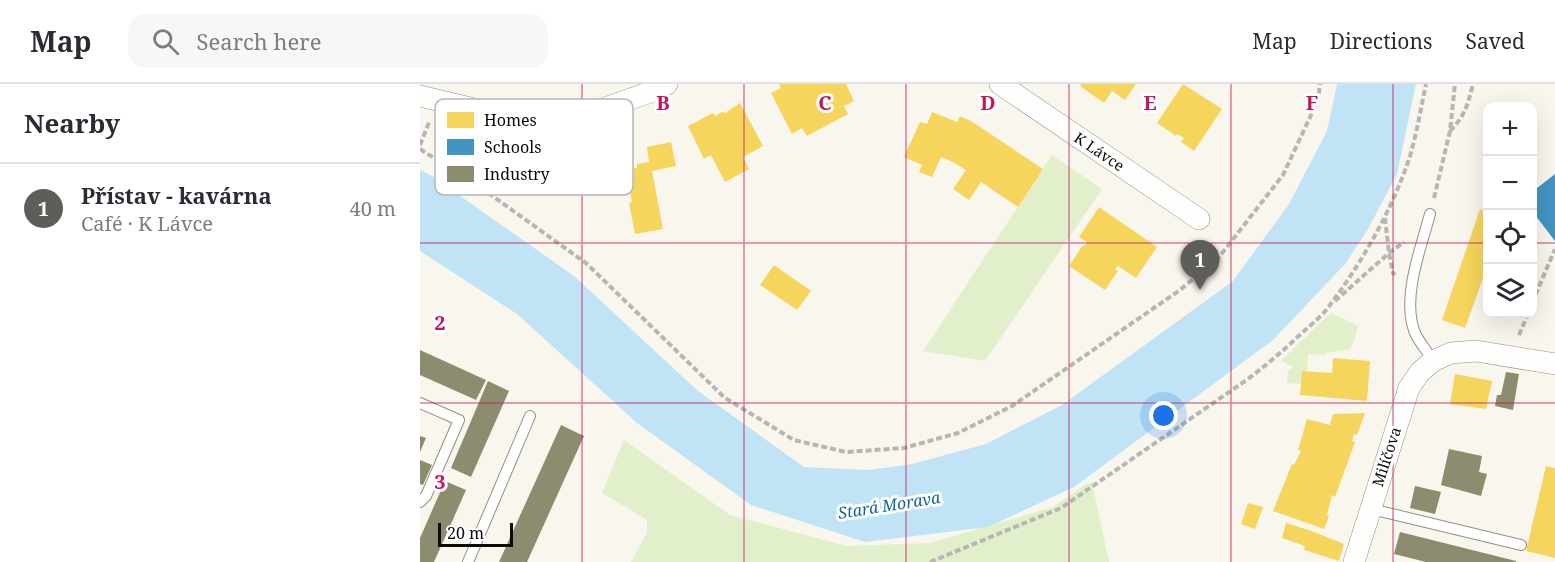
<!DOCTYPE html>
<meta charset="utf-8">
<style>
:root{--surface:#fff;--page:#f7f7f7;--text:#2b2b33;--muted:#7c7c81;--line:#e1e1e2;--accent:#5e5d59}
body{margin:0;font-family:"Noto Serif",serif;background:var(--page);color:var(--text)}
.controls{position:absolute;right:18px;top:18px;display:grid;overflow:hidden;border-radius:12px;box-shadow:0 6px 24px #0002}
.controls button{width:54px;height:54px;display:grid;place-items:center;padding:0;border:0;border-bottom:2px solid var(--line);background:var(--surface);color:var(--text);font:30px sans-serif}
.scale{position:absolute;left:18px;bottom:15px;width:75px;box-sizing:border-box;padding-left:6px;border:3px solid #0a0a0a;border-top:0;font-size:16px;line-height:21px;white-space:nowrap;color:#0a0a0a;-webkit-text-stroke:4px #fff;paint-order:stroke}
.you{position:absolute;left:744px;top:332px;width:21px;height:21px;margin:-15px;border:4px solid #fff;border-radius:50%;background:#1a73e8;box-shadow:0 0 0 9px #1a73e833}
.badge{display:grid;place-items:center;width:39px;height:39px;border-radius:50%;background:var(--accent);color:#fff;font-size:20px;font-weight:700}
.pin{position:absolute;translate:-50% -50px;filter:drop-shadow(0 2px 3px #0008)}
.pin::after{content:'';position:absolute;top:32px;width:21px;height:18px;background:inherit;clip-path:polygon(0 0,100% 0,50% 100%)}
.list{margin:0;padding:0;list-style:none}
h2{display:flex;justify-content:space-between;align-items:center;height:78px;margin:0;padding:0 24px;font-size:26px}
h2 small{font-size:20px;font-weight:400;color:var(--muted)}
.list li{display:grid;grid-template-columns:39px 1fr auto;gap:18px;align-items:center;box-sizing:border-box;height:90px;padding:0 24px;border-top:2px solid var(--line)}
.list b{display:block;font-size:22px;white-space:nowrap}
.list p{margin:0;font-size:20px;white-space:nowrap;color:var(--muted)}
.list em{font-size:20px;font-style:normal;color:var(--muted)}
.icon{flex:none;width:33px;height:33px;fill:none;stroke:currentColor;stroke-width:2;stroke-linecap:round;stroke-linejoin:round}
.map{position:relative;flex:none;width:1135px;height:478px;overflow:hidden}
header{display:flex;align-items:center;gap:36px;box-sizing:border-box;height:84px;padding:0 30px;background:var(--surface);border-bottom:2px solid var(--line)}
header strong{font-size:28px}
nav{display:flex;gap:33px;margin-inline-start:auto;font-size:21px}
.search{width:420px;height:54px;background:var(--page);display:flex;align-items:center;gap:15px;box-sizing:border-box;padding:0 21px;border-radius:18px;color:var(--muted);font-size:22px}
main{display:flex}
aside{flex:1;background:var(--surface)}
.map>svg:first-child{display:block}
</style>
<header>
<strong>Map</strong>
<div class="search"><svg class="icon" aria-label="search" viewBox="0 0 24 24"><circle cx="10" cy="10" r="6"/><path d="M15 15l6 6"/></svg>Search here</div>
<nav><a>Map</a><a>Directions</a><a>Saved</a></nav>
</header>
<main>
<aside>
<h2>Nearby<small></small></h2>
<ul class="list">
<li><span class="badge">1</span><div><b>Přístav - kavárna</b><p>Café · K Lávce</p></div><em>40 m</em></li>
</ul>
</aside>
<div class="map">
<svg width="1135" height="478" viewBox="0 0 1135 478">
<rect width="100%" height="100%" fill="#f9f6ed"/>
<g fill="#e2efcb">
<path d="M632,71L682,105L565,277L503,267Z"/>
<path d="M912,229L938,242L935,255L930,265L905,269V271L888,270L887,287H882L881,300L867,299L868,287L873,283L861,277L907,232Z"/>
<path d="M204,356L310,431L427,462L510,459L633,423L663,402L672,398L689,478H211L227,449V436L182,409Z"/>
</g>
<path fill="#c0e4f5" d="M917,0H996L977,90L948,145L926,179L853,256L654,403L568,443L445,458L331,421L217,339L97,230L0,167V86L12,92L154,192L278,307L384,383L449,386L492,380L566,360L642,321L813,197L869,120L907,47Z"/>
<g fill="#f6d55c">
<path d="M359,0H426L434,17L424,22L428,30L387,52L382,44L372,50L351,9L361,4Z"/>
<path d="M661,0H716L705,16L692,7L684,19L660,2Z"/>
<path d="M763,0L802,25L774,67L761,58L764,54L757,50L756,52L737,39Z"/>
<path d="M320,19L343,62L323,73L329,85L305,98L291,71L284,75L268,42L293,29L295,32L302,28L305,29Z"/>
<path d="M512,28L537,38L540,32L551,37L623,85L598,123L561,98L549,116L533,105L546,86L533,78L521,73L512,93L499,88L502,81L484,73L500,38L507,40Z"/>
<path d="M251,58L256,82L232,87L243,145L215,150L209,119L212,118L206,86L217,84V80L229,78L227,63Z"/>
<path d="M679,123L737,163L716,194L698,182L695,185L698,187L685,206L649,182L663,161L664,162L667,158L659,153Z"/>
<path d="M1060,125L1068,128V180L1045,244L1022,236Z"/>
<path d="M354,181L391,207L377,226L340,201Z"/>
<path d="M913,274L950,277L947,317L880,311L882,287L912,289Z"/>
<path d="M1035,290L1072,297L1066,325L1030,320Z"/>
<path d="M945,329L937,351L934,350L932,357L935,358L915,413L912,411L907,431L909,432L904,445L853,427L872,380L874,381L881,367L878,366L887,335L910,341L913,330Z"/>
<path d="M1126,382L1135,384V474L1106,467Z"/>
<path d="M828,419L843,423L835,445L821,440Z"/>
<path d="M866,439L889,446L924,460L919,477L884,466L885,462L862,454Z"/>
</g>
<path fill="#4393c3" d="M1135,90V157L1112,127V108Z"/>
<g fill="#8c8c6e">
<path d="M0,266L66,296L56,316L0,291Z"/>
<path d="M1086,288L1099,290L1093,326L1075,322L1077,311H1081Z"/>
<path d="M68,297L89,307L51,393L31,384Z"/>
<path d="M141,341L164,352L107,478H79Z"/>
<path d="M0,352L6,354L0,368Z"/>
<path d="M1029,365L1062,372L1059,388L1067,390L1061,412L1021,401Z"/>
<path d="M0,376L12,381L3,401L0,400Z"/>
<path d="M25,397L46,406L14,478H0V454Z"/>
<path d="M995,402L1021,408L1015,430L990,424Z"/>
<path d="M980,448L1096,477V478H1006L974,470Z"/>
</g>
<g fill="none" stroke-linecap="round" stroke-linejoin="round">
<g stroke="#92908c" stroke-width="12">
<g id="lane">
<path d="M1010,130C1001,164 981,214 995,249C999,258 1008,268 1013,277"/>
<path d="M0,319L39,336L6,412L0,418"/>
<path d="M951,425L1101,461"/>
<path d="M48,478L110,332"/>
</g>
</g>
<g stroke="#92908c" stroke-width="22">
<g id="street">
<path d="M580,0L779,135"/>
<path d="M0,12L54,25L115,35L171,29L236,6L247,0"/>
<path d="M934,478L989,304L1000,288L1013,277L1031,269L1056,267L1135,280"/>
</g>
</g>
<g stroke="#b7b6b5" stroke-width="4" stroke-dasharray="6 3" stroke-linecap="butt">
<path d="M1030,47C1045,32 1048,20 1053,0"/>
<path d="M0,61L10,36"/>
<path d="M0,65L67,108L166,179L305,314L374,356L426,368L484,364L538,349L592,322L760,206L800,172L863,91L898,16L900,0"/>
<path d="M1014,114L1030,47L1035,0"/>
<path d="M965,134L969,169L973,189L975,191"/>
<path d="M915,217L969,169L984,158"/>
<path d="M1112,219L1135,165"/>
<path d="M1099,251L1108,230"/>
<path d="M510,478L641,424L828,295C848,280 866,264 884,247C893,239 903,231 910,221C943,177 973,124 990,72C997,48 1001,24 1006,0"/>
</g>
<use href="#lane" stroke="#fefefc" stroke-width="10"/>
<use href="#street" stroke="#fefefc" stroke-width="21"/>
</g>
<path fill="none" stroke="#c2185b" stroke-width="1.5" stroke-opacity="0.55" d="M162,0V478M324,0V478M486,0V478M649,0V478M811,0V478M973,0V478M0,159H1068M1112,159H1135M0,319H1135"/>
<g text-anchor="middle" stroke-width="6" stroke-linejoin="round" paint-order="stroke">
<g font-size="15" fill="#0a0a0a" stroke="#fff">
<text transform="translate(679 68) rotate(34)" y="5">K Lávce</text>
<text transform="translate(967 373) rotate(-72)" y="5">Milíčova</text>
</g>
<g font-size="16" font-style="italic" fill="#0e63a0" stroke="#fff">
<text transform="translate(469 421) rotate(-9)" y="6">Stará Morava</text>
</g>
</g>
<rect x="15" y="15" width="198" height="96" rx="9" fill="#fff" stroke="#b6b6b6" stroke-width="1.5"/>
<rect x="27" y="28" width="27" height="16" fill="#f6d55c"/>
<rect x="27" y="55" width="27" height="16" fill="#4393c3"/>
<rect x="27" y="82" width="27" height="16" fill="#8c8c6e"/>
<g font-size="16" fill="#0a0a0a">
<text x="64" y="42">Homes</text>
<text x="64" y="69">Schools</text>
<text x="64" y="96">Industry</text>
</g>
<g font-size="20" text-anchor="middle" font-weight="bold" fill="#c2185b" stroke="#fff" stroke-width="6" stroke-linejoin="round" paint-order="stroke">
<text x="243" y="26">B</text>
<text x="405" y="26">C</text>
<text x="568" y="26">D</text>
<text x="730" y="26">E</text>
<text x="892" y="26">F</text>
<text x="20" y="246">2</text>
<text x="20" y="405">3</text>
</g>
</svg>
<div class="controls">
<button>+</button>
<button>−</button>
<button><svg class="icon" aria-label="locate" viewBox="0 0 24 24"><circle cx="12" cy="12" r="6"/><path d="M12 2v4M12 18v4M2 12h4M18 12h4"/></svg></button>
<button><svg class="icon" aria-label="layers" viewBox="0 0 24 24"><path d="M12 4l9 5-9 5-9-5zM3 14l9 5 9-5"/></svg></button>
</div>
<div class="scale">20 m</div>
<div class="you"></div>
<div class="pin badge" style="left:780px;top:206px">1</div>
</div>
</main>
